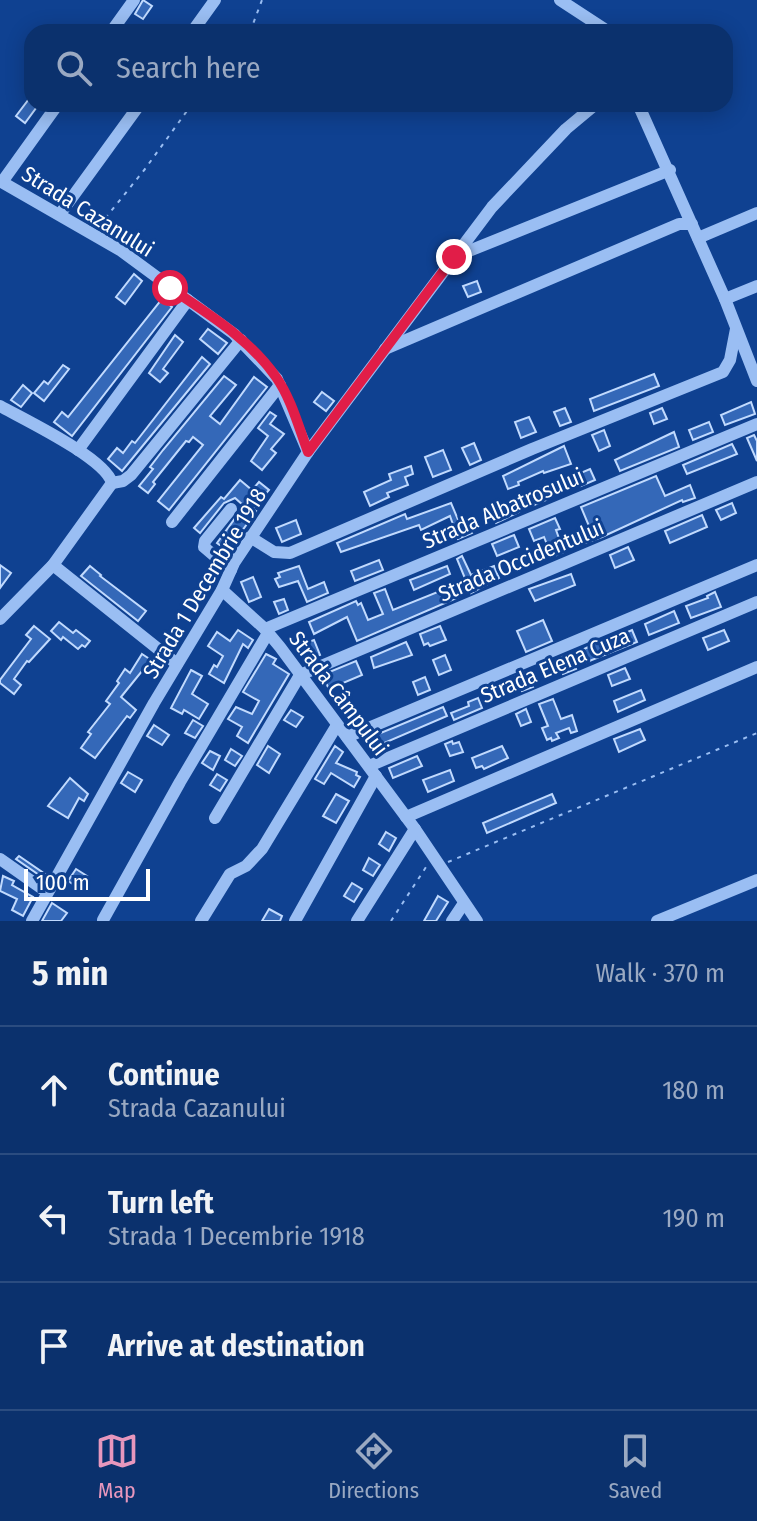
<!DOCTYPE html>
<meta charset="utf-8">
<style>
:root{--surface:#0b316d;--page:#193d75;--text:#f1f3f6;--muted:#9aa9c2;--line:#2b4c80;--accent:#e797bd}
body{margin:0;font-family:"Fira Sans Condensed",sans-serif;background:var(--page);color:var(--text)}
.scale{position:absolute;left:24px;bottom:20px;width:126px;box-sizing:border-box;padding-left:8px;border:4px solid #fff;border-top:0;font-size:22px;line-height:28px;white-space:nowrap;color:#fff;-webkit-text-stroke:6px #0f4191;paint-order:stroke}
.stop{position:absolute;width:24px;height:24px;margin:-18px;border:6px solid #e11d48;border-radius:50%;background:#fff}
.stop.end{background:#e11d48;border-color:#fff;box-shadow:0 2px 8px #0008}
.list{margin:0;padding:0;list-style:none}
h2{display:flex;justify-content:space-between;align-items:center;height:104px;margin:0;padding:0 32px;font-size:34px}
h2 small{font-size:26px;font-weight:400;color:var(--muted)}
.list li{display:grid;grid-template-columns:52px 1fr auto;gap:24px;align-items:center;box-sizing:border-box;height:128px;padding:0 32px;border-top:2px solid var(--line)}
.list b{display:block;font-size:30px;white-space:nowrap}
.list p{margin:0;font-size:26px;white-space:nowrap;color:var(--muted)}
.list em{font-size:26px;font-style:normal;color:var(--muted)}
.icon{flex:none;width:44px;height:44px;fill:none;stroke:currentColor;stroke-width:2;stroke-linecap:round;stroke-linejoin:round}
.map{position:relative;flex:none;width:757px;height:921px;overflow:hidden}
.search{position:absolute;background:var(--surface);box-shadow:0 4px 20px #0003;left:24px;right:24px;top:24px;height:88px;display:flex;align-items:center;gap:20px;box-sizing:border-box;padding:0 28px;border-radius:24px;color:var(--muted);font-size:30px}
.sheet{height:488px;background:var(--surface)}
nav{display:flex;justify-content:space-around;align-items:center;box-sizing:border-box;height:112px;border-top:2px solid var(--line);background:var(--surface);font-size:22px;color:var(--muted)}
nav a{display:grid;justify-items:center;gap:4px}
nav .on{color:var(--accent)}
.map>svg:first-child{display:block}
</style>
<div class="map">
<svg width="757" height="921" viewBox="0 0 757 921">
<rect width="100%" height="100%" fill="#0f4191"/>
<g fill="#3468b8" stroke="#c1dafe" stroke-width="2">
<path d="M143,0L152,6L143,19L135,14Z"/>
<path d="M32,95V104H39L25,123L16,116Z"/>
<path d="M134,274L142,281L125,304L116,297Z"/>
<path d="M477,281L481,292L468,297L463,286Z"/>
<path d="M162,299L172,307L72,436L54,422L62,412L68,417Z"/>
<path d="M208,329L227,343L218,354L200,339Z"/>
<path d="M175,335L183,342L163,369L168,373L160,382L149,373Z"/>
<path d="M202,357L210,364L122,471L108,459L117,448L123,453L132,441L135,443Z"/>
<path d="M63,365L69,369L44,401L34,393L44,381L48,384Z"/>
<path d="M654,374L659,386L594,411L590,399Z"/>
<path d="M224,376L236,385L210,416L220,424L254,377L267,387L169,510L158,501L203,445L193,437L189,442L186,441L153,482L155,484L148,493L139,486L153,469L150,467L163,450Z"/>
<path d="M23,385L32,393L21,407L11,400Z"/>
<path d="M322,392L334,401L326,411L314,402Z"/>
<path d="M751,402L755,414L725,425L721,415Z"/>
<path d="M565,408L571,422L560,426L554,412Z"/>
<path d="M662,408L667,419L654,424L650,413Z"/>
<path d="M270,412L276,416L270,424L284,434L271,449L276,453L262,470L251,461L268,436L258,428Z"/>
<path d="M529,417L536,432L521,438L515,422Z"/>
<path d="M709,422L713,432L693,440L689,430Z"/>
<path d="M604,430L610,446L599,451L592,435Z"/>
<path d="M674,432L679,447L620,471L615,460Z"/>
<path d="M754,435L757,441V461L747,438Z"/>
<path d="M474,443L481,460L470,465L462,448Z"/>
<path d="M732,444L737,454L687,474L683,465Z"/>
<path d="M564,446L571,464L544,473L543,471L518,482L519,485L508,489L503,476Z"/>
<path d="M443,450L451,470L433,477L425,457Z"/>
<path d="M411,466L413,474L405,477L408,485L387,493L389,497L370,506L364,492L391,480L389,474Z"/>
<path d="M590,469L595,480L581,486L576,475Z"/>
<path d="M656,476L665,496L690,485L695,498L683,502L682,500L602,537L585,543L583,539L577,542L573,533L589,526L581,507Z"/>
<path d="M240,480L252,490L259,482L269,490L253,509L256,511L228,551L217,543L244,506L235,498L224,503L200,533L194,528L221,497L224,499Z"/>
<path d="M541,488L546,500L532,506L527,494Z"/>
<path d="M515,502L519,512L496,523L491,512Z"/>
<path d="M451,503L459,522L467,519L472,533L458,539L450,516L421,530L419,525L341,552L337,543L405,514L407,519Z"/>
<path d="M732,503L736,513L721,520L716,510Z"/>
<path d="M702,515L707,527L670,543L665,531Z"/>
<path d="M555,518L560,529L556,530L564,552L552,557L544,537L534,541L529,529Z"/>
<path d="M296,520L301,534L282,542L276,528Z"/>
<path d="M514,535L519,547L497,556L492,544Z"/>
<path d="M628,547L634,560L615,568L610,555Z"/>
<path d="M462,556L471,575L494,566L499,578L471,593L457,559Z"/>
<path d="M379,560L383,570L355,581L351,571Z"/>
<path d="M0,565L11,573L0,588Z"/>
<path d="M90,566L101,575L100,576L146,611L138,621L81,576Z"/>
<path d="M299,566L308,589L324,582L328,593L307,602L298,581L279,587L275,579L280,577L278,573Z"/>
<path d="M447,566L450,574L414,590L410,580Z"/>
<path d="M571,574L575,585L535,601L529,589Z"/>
<path d="M253,577L261,597L249,602L241,582Z"/>
<path d="M455,585L459,597L357,641L347,617L314,634L309,622L356,601L358,605L361,603L368,620L383,614L374,593L385,589L393,610Z"/>
<path d="M715,592L721,607L691,618L686,606L708,598L707,596Z"/>
<path d="M284,599L288,610L279,614L274,602Z"/>
<path d="M674,611L679,623L649,635L645,624Z"/>
<path d="M543,620L552,641L526,652L517,631Z"/>
<path d="M59,622L73,633L76,630L90,641L85,647L82,645L78,649L63,637L61,640L51,631Z"/>
<path d="M34,626L50,639L29,662L27,661L14,679L21,685L14,694L0,683V680L31,639L26,635Z"/>
<path d="M440,626L446,640L430,646L428,643L424,645L420,634Z"/>
<path d="M238,630L253,640L248,648L243,644L224,683L209,674L214,665L217,667L223,656L208,646L217,632L230,641Z"/>
<path d="M632,630L637,642L587,662L582,650L607,638L609,640Z"/>
<path d="M724,630L729,641L708,650L703,638Z"/>
<path d="M314,640L320,655L309,659L306,643Z"/>
<path d="M406,642L412,655L374,668L371,657Z"/>
<path d="M142,654L151,660L121,697L136,710L130,718L127,716L95,758L81,748L91,734L88,732L110,704L106,701L119,683L117,681L125,669L130,673Z"/>
<path d="M266,654L276,659L273,664L289,674L248,743L237,736L242,727L228,719L236,707L252,714L259,701L243,692Z"/>
<path d="M570,654L576,669L563,674L557,659Z"/>
<path d="M445,655L451,670L439,675L433,660Z"/>
<path d="M356,661L362,675L329,689L322,675Z"/>
<path d="M625,668L630,679L612,686L608,675Z"/>
<path d="M191,670L202,676L192,694L208,704L199,719L184,710L182,714L171,708Z"/>
<path d="M527,672L533,687L522,691L516,676Z"/>
<path d="M425,677L430,690L418,695L413,682Z"/>
<path d="M641,690L645,700L618,712L614,701Z"/>
<path d="M478,698L482,708L454,720L451,713L469,706L468,702Z"/>
<path d="M553,699L561,719L572,715L577,731L571,733L569,728L556,733L559,738L552,741L551,738L547,740L542,728L548,726L539,704Z"/>
<path d="M443,707L447,716L375,747L371,737Z"/>
<path d="M526,709L531,722L521,726L516,714Z"/>
<path d="M291,710L303,717L296,727L284,720Z"/>
<path d="M193,720L203,726L195,738L185,733Z"/>
<path d="M154,725L169,735L162,745L147,736Z"/>
<path d="M640,729L645,740L619,752L614,739Z"/>
<path d="M452,741L453,744L459,742L463,752L450,756L445,744Z"/>
<path d="M268,746L280,754L269,773L257,765Z"/>
<path d="M335,746L343,752L336,763L357,772L356,775L360,777L354,787L331,773L324,784L315,779Z"/>
<path d="M502,746L508,758L484,769L482,766L476,768L472,758Z"/>
<path d="M231,749L242,756L235,766L225,760Z"/>
<path d="M210,751L220,756L213,770L202,763Z"/>
<path d="M417,756L422,766L393,778L389,768Z"/>
<path d="M450,770L454,781L428,792L423,780Z"/>
<path d="M128,772L142,780L135,792L121,783Z"/>
<path d="M217,774L227,780L220,791L210,785Z"/>
<path d="M70,778L88,794L84,801L79,798L68,818L48,806Z"/>
<path d="M336,794L349,801L336,823L323,816Z"/>
<path d="M552,794L556,803L487,833L483,823Z"/>
<path d="M386,832L396,838L389,851L379,844Z"/>
<path d="M19,856L45,874L42,877L16,859Z"/>
<path d="M369,858L380,865L373,876L363,870Z"/>
<path d="M76,869L87,876L79,888L68,881Z"/>
<path d="M3,876L14,881L12,885L33,897L23,916L12,910L17,899L0,891Z"/>
<path d="M352,883L362,889L354,902L344,896Z"/>
<path d="M438,896L448,902L436,921H424Z"/>
<path d="M52,903L67,913L61,921H42Z"/>
<path d="M269,909L282,916L280,921H262Z"/>
</g>
<g fill="none" stroke-linecap="round" stroke-linejoin="round">
<g stroke="#9abef3" stroke-width="2" stroke-dasharray="4 6" stroke-linecap="butt">
<path d="M250,32L262,0"/>
<path d="M99,226L145,169L192,104"/>
<path d="M448,862L757,733"/>
<path d="M391,921L428,864"/>
</g>
<g stroke="#9abef3" stroke-width="12">
<path d="M560,0L609,32"/>
<path d="M111,32L134,0"/>
<path d="M192,32L215,0"/>
<path d="M638,104L725,299L757,381"/>
<path d="M0,181L120,250L234,334L277,379L308,452"/>
<path d="M2,182L58,104"/>
<path d="M60,214L140,104"/>
<path d="M698,238L757,213"/>
<path d="M454,257L670,170"/>
<path d="M725,299L757,286"/>
<path d="M385,349L679,224H692"/>
<path d="M0,406C25,420 105,458 112,483"/>
<path d="M78,450L188,300"/>
<path d="M112,483L123,481L131,475L241,340"/>
<path d="M172,522L280,385"/>
<path d="M250,537L274,552L290,553L532,449L723,372L730,360L736,329"/>
<path d="M53,565L177,664"/>
<path d="M231,570L204,547L205,541L231,509"/>
<path d="M222,590L265,629L280,647L415,829L477,921"/>
<path d="M0,619L53,565L112,483"/>
<path d="M265,629L757,424"/>
<path d="M347,737L757,565"/>
<path d="M369,766L757,602"/>
<path d="M406,817L757,667"/>
<path d="M215,818L300,675L757,482"/>
<path d="M0,859L47,892"/>
<path d="M103,920L180,782L268,633"/>
<path d="M32,921L154,703L222,590L234,563L308,452L492,207L566,129L596,104"/>
<path d="M201,921L230,874L246,866L262,849L337,725"/>
<path d="M295,921L376,776"/>
<path d="M357,921L415,829"/>
<path d="M452,921L464,903"/>
<path d="M657,921L757,880"/>
</g>
</g>
<g fill="none" stroke-linecap="round" stroke-linejoin="round">
<path stroke="#e11d48" stroke-width="10" d="M170,288C208,314 250,339 276,377C291,398 299,428 308,452L454,257"/>
</g>
<g text-anchor="middle" stroke-width="6" stroke-linejoin="round" paint-order="stroke">
<g font-size="22" fill="#fff" stroke="#0f4191">
<text transform="translate(88 211) rotate(32)" y="8">Strada Cazanului</text>
<text transform="translate(503 508) rotate(-23)" y="8">Strada Albatrosului</text>
<text transform="translate(521 560) rotate(-23)" y="8">Strada Occidentului</text>
<text transform="translate(204 583) rotate(-59)" y="8">Strada 1 Decembrie 1918</text>
<text transform="translate(555 665) rotate(-23)" y="8">Strada Elena Cuza</text>
<text transform="translate(339 693) rotate(53)" y="8">Strada Câmpului</text>
</g>
</g>
</svg>
<div class="scale">100 m</div>
<div class="stop" style="left:170px;top:288px"></div>
<div class="stop end" style="left:454px;top:257px"></div>
<div class="search"><svg class="icon" aria-label="search" viewBox="0 0 24 24"><circle cx="10" cy="10" r="6"/><path d="M15 15l6 6"/></svg>Search here</div>
</div>
<section class="sheet">
<h2>5 min<small>Walk · 370 m</small></h2>
<ul class="list">
<li><svg class="icon" aria-label="ahead" viewBox="0 0 24 24"><path d="M12 20V5M6 11l6-6 6 6"/></svg><div><b>Continue</b><p>Strada Cazanului</p></div><em>180 m</em></li>
<li><svg class="icon" aria-label="left" viewBox="0 0 24 24"><path d="M17 20v-9H6M10 6l-5 5 5 5"/></svg><div><b>Turn left</b><p>Strada 1 Decembrie 1918</p></div><em>190 m</em></li>
<li><svg class="icon" aria-label="arrive" viewBox="0 0 24 24"><path d="M6 21V4h12l-3 4 3 4H6"/></svg><div><b>Arrive at destination</b></div></li>
</ul>
</section>
<nav>
<a class="on"><svg class="icon" aria-label="map" viewBox="0 0 24 24"><path d="M3 6l6-2 6 2 6-2v14l-6 2-6-2-6 2zM9 4v14M15 6v14"/></svg>Map</a>
<a><svg class="icon" aria-label="directions" viewBox="0 0 24 24"><path d="M12 3l9 9-9 9-9-9zM9 14v-3h6M13 9l2 2-2 2"/></svg>Directions</a>
<a><svg class="icon" aria-label="saved" viewBox="0 0 24 24"><path d="M7 4h10v16l-5-4-5 4z"/></svg>Saved</a>
</nav>
